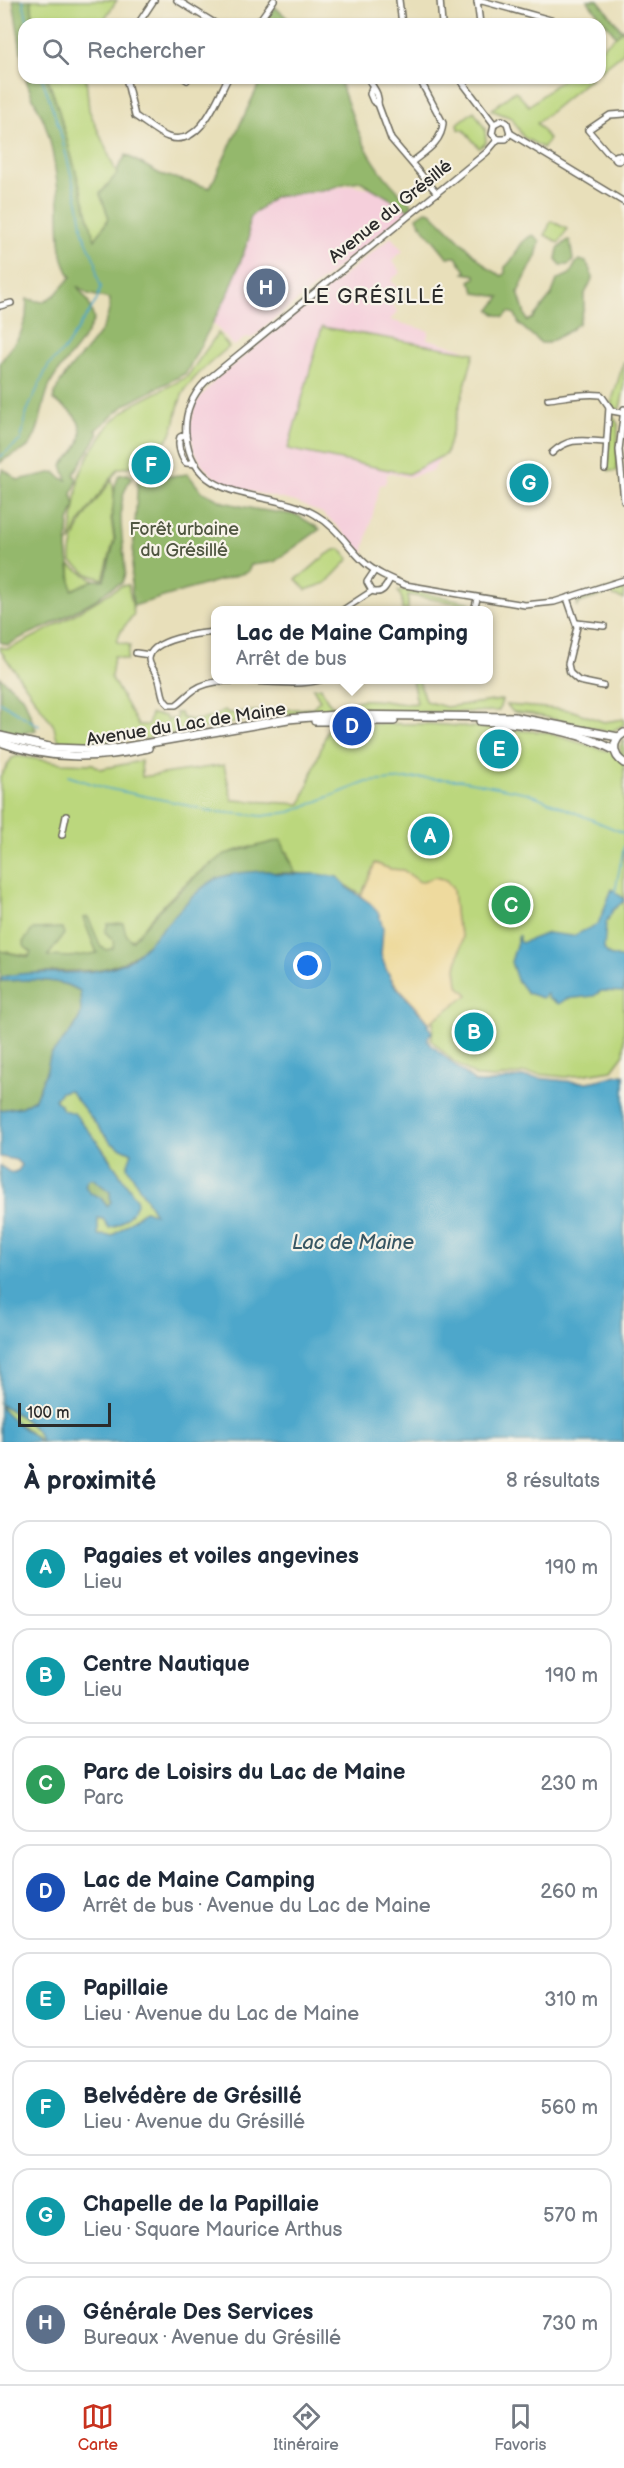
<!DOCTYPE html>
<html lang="fr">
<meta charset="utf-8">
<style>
:root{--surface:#fff;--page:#f2f2f3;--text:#1f2937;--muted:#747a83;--line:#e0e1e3;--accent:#c8321e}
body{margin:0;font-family:"Balsamiq Sans",sans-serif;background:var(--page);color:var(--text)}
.scale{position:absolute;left:18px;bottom:15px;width:93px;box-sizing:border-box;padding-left:6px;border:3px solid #2b2b2b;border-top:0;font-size:16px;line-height:21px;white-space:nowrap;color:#2b2b2b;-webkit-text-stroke:4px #f7f3e8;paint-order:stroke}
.you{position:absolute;left:308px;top:966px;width:21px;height:21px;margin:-15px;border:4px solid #fff;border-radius:50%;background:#1a73e8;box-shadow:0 0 0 9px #1a73e833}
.badge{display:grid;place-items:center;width:39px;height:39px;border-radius:50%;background:var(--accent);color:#fff;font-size:20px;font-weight:700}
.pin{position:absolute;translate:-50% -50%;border:3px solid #fff;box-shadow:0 2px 6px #0006}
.popup{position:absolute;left:211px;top:606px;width:282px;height:78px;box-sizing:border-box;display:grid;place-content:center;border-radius:12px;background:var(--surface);filter:drop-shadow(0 2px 4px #0005);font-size:20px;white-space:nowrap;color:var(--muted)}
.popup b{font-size:22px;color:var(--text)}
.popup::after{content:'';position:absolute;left:50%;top:100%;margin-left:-12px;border:12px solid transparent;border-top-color:var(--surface)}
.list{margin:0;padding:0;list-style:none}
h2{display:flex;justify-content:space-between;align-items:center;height:78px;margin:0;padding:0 24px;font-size:26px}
h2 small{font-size:20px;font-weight:400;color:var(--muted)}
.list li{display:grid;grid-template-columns:39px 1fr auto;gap:18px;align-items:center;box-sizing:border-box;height:96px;margin:0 12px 12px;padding:0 12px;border:2px solid var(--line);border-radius:18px}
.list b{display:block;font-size:22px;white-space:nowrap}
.list p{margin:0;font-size:20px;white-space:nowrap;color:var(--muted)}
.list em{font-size:20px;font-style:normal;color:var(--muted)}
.icon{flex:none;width:33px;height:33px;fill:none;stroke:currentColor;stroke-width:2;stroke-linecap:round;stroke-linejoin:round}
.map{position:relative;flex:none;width:624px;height:1442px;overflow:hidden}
.search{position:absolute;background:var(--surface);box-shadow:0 2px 4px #0004;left:18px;right:18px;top:18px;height:66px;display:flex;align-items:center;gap:15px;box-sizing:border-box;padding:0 21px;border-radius:18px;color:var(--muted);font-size:22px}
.sheet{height:942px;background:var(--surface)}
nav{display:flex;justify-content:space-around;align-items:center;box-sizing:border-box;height:84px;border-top:2px solid var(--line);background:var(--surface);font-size:16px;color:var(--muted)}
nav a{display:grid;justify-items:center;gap:3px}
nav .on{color:var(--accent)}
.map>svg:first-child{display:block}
</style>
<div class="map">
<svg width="624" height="1442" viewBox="0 0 624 1442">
<rect width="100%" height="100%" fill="#f7f3e8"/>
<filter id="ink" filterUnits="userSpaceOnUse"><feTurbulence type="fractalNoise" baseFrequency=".0167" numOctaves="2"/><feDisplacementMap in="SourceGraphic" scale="12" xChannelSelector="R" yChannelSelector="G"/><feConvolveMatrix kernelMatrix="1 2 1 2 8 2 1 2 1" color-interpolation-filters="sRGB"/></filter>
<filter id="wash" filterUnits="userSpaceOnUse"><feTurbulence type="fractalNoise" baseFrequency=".008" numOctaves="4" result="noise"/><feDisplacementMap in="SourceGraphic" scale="24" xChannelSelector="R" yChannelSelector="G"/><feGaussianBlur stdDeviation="1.35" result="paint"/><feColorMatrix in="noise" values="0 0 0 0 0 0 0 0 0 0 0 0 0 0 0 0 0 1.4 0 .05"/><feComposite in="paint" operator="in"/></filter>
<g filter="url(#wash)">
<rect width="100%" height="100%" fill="#e8dfba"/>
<g fill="#f5cfdb">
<path d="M352,185L375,189L409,210L252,338L246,337L234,346L210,320L253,194L308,190L310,193Z"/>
<path d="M391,237L403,251L392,260L401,272L391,280L400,292L390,301L398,312L390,320L429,331L427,339L463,349L445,447L439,460L433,471L409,477L388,473L385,484L380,485L363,554L336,525L322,513L296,502L232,487L211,475L201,463L193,448L190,425L197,401L216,379Z"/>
</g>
<g fill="#bbd77d" stroke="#738154" stroke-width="1.5">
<path d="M31,0H117L101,24H34Z"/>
<path d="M587,0H598L622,30L624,29V52L600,71V49L616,36Z"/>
<path d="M48,78H86L89,110L117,174L100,194L109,218L95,241L58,108Z"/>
<path d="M564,78H591L537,123L549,139L543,148L523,137L512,118L491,110L515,91L529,106Z"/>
<path d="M474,111L485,129L486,143L479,148L464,130L458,129L457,124Z"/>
<path d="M551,221L567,229L559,243L545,235Z"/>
<path d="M322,327L474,353L446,454L408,474L288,449Z"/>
<path d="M218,333L229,347C213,360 197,373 185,390C174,406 178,431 165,441C159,445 150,445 143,448L139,464L118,469L79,523L70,543L79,476L90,453L111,422L134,404L187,377Z"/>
<path d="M624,361V390L620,408L617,410L611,404Z"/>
<path d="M611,414L618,424L617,471H609L607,468Z"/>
<path d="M112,480L115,500L111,517L114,540L103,579L88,574L71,561C69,530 95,503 112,480Z"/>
<path d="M341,549L349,559L326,583L306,590L296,579C310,572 327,549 341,549Z"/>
<path d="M70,565L94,580L71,591Z"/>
<path d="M128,585L134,614L120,632L117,642L130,645L127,660L114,656L111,677L138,725H148L151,714L165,716L167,720L177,718L176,713H180L182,718C198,723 213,718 225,710L228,713L312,708L320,700L313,688L321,687C323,693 328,704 334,706C343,708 353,701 362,700C382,698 396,706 417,703L412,680H419L425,701L446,707L502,700L499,710L497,711L474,712L318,711L311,709V712L272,716L139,740L138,734L111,738L110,742L62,744L56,736L54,726L0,650V647L8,649C48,632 84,608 121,586Z"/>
<path d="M614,587L624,590V599L613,596L612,592L580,603L577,607L578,600Z"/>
<path d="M407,590L468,602L471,604L470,610L466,605L408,595V610H402V599L398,591Z"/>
<path d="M507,705L570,710L604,722L624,719V725L610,732L531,714L513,712Z"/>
<path d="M330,723L430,724L544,732L621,755L620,747L624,739V1054L612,1070L566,1077L525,1073L495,1078L477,1077L452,1060L431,1040L433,1031L435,986L394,899C368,896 357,898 338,877L295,873L288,852C277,850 266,847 256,847C223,845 179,888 158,911C149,920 141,935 130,941C92,963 41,959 0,951V777L12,758L18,756L62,763L93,764L100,769L141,761L142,777L224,765L232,800L301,804Z"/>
<path d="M69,1089L111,1143L133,1153L128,1167L156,1215L145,1210L112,1236L98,1235V1217L103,1219L120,1173L97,1141L63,1110L55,1098L61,1092Z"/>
<path d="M0,1404C14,1412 38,1425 41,1442L24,1427L8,1418Z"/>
</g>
<g fill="#94b86c" stroke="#60724c" stroke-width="1.5">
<path d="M13,0H31L34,24H24V70Z"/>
<path d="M587,0H598L622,31L616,36Z"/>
<path d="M275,7L294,24H273L267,17Z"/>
<path d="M26,78H47L58,108L95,240L109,218L100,194L117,174L118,168L126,155L160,174L210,188L262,78H339C356,130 369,168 412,204L409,210L360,181L346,183L329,189L274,197L250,217L248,225L249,238L230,290L186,373L125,405L96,430L98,435L74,474L77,480L72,494L75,505L69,522L67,548L72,590L94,580H104L115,540L112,519L115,486L119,475L128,474L132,477C112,503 125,544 125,574L122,583C111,586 104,594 95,600C80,608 65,617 50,625C35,632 22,636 8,645L0,642V476L3,469L18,480L55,472L61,478L67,480L62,465C66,460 72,455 75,450C91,426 72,410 53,400C63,361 111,341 110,299L88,294L77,286L88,301L94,319C85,343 65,359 52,381C41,399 43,425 31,443C23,455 9,453 0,463V363L20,335L26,318L27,299L43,302L55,295L71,277C55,254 61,217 58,190C55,168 52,142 44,121C38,107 29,93 26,78Z"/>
<path d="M426,211L431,212L488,268L502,276L505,273V267C518,257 517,241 533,235L540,241L536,256L518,292L527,321L532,319L551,296L557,280L570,274L576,263L580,260L586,262L591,271L592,279L584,296V308L579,323L569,331L548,343H541L519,324L515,314L509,312L504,317L495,314L490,310L500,297L476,293L470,281L475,278V275L464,273L466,271L456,257H447C442,249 418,224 417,217Z"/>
<path d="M568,240L570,241L573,260L569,265H561L556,259L558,249Z"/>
<path d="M188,474L201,491L223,502L254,509L297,515L320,529L274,562L251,565L248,572L133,606L131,582L138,480Z"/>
<path d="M0,677L24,698L36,730L17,735L0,731Z"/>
<path d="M281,840L295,873H240L227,876L199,892L141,951L124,962L99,970L39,972L2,981C28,980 57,977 80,991L82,1014L75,1026L50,1056L47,1069L35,1099L21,1107L0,1110V951L29,957L31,952L25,947L23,942L33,929L62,928L64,934L48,956L70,957L97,953L83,918L88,917L101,947L107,950L113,948L114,941L105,932L108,924L123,923L126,934L132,941L158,911L195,877L225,854Z"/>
<path d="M92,1178L110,1192L111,1203L107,1206L100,1197L90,1193L85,1186L87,1179Z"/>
</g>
<path fill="#eeda9e" stroke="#8c8264" stroke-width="1.5" d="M375,863L390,869L403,870L420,882L435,877L446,880L453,889L456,921L463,937L456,968L458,985L468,995L429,1023C416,1004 396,990 386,969C375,946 380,912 361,896Z"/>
<g fill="#4da7cb" stroke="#3c697b" stroke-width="1.5" fill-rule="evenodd">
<path d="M268,871L278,874H317L338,877L349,889L370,903L379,914L383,928L381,955L386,969L394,984L429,1023L427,1025L432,1032L428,1037V1042L475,1082C485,1086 508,1078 521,1077C543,1077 565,1083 587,1082C600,1081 611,1075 624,1074V1442H41C38,1425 14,1412 0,1404V1166C9,1170 8,1176 19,1170L21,1165L16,1160L0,1157V1110L21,1107L35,1099L47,1069L50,1056L75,1026L81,1014L80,991C57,977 27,980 1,981L2,977C42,967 85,980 124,963C137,956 148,944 158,933C173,918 196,889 214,880C230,872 251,872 268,871ZM69,1090L111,1143L132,1153L127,1167L155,1214L145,1210L112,1236L98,1235V1218L103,1219L109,1228C121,1226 131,1215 137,1204L136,1198L97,1141L74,1113L63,1110L55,1099L61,1092ZM92,1178L110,1192L111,1202L107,1206L100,1197L90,1193L85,1186L87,1180Z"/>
<path d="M612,889L623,898L624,901L613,910L606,923L604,949L609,955L624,959V992L601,991L594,996L566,999L559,1004L548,998L547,994L542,998L527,993L517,980L511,962L519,935V941L521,943L548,933L573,936L598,924Z"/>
<path d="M0,1406C10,1421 27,1429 40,1442H0Z"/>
</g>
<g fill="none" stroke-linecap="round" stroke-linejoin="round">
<g stroke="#4da7cb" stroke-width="1.5">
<path d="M23,0L28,24"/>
<path d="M0,457L21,440L27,411L48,366L64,350L97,300L101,287L97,276L96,263L83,233L79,206L59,127L42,78"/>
<path d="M0,702L39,726"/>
<path d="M68,776L105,788L179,803L208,811L263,816L290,812L367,782L420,778L460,780L528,793L624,833V836"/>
<path d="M615,892L624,846"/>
</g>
</g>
</g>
<g filter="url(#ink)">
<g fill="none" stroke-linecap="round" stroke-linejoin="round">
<g stroke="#6d6a5d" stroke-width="8">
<g id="minor">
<path d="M177,0L216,24"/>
<path d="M399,0L402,24"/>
<path d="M440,0L442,24"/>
<path d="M477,0L480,24"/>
<path d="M477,2L482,1L565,24"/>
<path d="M138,24L154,0"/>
<path d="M257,24L274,0"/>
<path d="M126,78L135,116C145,122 157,133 168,137C200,148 217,99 228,78"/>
<path d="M184,78L187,80"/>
<path d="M368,78C372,87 380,93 378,104L391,139L437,193"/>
<path d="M459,78L494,124"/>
<path d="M372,87L370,94L373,101L378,104"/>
<path d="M494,124L502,120L507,123L510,133"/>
<path d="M494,124L492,134L498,139"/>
<path d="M510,133L624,202"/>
<path d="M498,139L487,152L206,381C192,395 184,414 186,435C193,507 271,488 316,515C337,527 348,547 365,563C376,573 391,579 405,585L525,605L554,602L624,580"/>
<path d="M498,139H506L510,133"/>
<circle cx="618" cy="158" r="3"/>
<path d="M615,158L607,152L588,130L610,115L624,114"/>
<path d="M412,162C426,151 442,142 443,123L419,78"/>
<path d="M0,306L11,303"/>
<path d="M548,399C566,397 582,393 601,395L612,411L623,413"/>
<path d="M624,409L619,450L624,501"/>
<path d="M186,434L180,437C177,445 181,457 186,463L196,464"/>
<path d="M552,453C570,436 583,441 606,442"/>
<path d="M605,469L609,407"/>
<path d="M375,570L367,582L372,591C382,595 386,587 390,579"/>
<path d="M567,598L577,627L568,664L570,673L579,681L603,686"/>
<path d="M343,610L372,591"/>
<path d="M474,610L477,599"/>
<path d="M577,623L604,626"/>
<path d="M216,632C200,633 150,639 149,659C149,667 157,672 159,680C162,689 161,699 169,705H176C182,701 188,694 194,690C222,670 285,690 320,680"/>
<path d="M136,653L150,655"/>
<path d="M62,835L66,816"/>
</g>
</g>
<g stroke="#6d6a5d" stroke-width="10">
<g id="tertiary">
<path d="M315,721H394"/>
<path d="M480,721C525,723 575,729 614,750"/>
<path d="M624,733C611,741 612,755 624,763"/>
<path d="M0,736L53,748L109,750L288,719L335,715L514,717L618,737"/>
<path d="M0,742C49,760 97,759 148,748"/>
</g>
</g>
<use href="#minor" stroke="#fff" stroke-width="5"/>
<use href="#tertiary" stroke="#fff" stroke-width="7"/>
</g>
</g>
<g text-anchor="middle" stroke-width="4.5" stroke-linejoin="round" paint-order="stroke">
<g font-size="18" fill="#2b2b2b" stroke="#f7f3e8">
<text transform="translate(390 211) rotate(-39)" y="6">Avenue du Grésillé</text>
<text transform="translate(186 724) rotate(-9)" y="6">Avenue du Lac de Maine</text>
</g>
<g font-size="18" fill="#4f5640" stroke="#f7f3e8">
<text x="184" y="535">Forêt urbaine<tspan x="184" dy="21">du Grésillé</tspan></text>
</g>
<g font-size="20" letter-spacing="1.5" fill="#2b2b2b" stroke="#f7f3e8">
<text x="374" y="303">LE GRÉSILLÉ</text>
</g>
<g font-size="20" font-style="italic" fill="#375663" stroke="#f7f3e8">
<text x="353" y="1249">Lac de Maine</text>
</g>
</g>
</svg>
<div class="scale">100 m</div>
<div class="you"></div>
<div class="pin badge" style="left:430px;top:836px;background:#0f9aa8">A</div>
<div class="pin badge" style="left:474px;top:1032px;background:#0f9aa8">B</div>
<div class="pin badge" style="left:511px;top:905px;background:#2e9e5b">C</div>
<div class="pin badge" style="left:352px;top:726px;background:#1a4fb4">D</div>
<div class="popup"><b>Lac de Maine Camping</b>Arrêt de bus</div>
<div class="pin badge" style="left:499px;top:749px;background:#0f9aa8">E</div>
<div class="pin badge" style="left:151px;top:465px;background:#0f9aa8">F</div>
<div class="pin badge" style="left:529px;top:483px;background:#0f9aa8">G</div>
<div class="pin badge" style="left:266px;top:288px;background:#5c6f8a">H</div>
<div class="search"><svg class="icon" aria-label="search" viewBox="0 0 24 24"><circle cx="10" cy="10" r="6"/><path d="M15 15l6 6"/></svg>Rechercher</div>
</div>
<section class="sheet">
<h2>À proximité<small>8 résultats</small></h2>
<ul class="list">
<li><span class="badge" style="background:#0f9aa8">A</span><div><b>Pagaies et voiles angevines</b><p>Lieu</p></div><em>190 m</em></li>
<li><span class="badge" style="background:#0f9aa8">B</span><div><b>Centre Nautique</b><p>Lieu</p></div><em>190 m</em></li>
<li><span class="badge" style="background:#2e9e5b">C</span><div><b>Parc de Loisirs du Lac de Maine</b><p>Parc</p></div><em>230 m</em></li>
<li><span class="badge" style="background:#1a4fb4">D</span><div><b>Lac de Maine Camping</b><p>Arrêt de bus · Avenue du Lac de Maine</p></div><em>260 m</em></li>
<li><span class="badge" style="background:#0f9aa8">E</span><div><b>Papillaie</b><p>Lieu · Avenue du Lac de Maine</p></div><em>310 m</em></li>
<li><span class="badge" style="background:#0f9aa8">F</span><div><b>Belvédère de Grésillé</b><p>Lieu · Avenue du Grésillé</p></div><em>560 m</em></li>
<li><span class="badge" style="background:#0f9aa8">G</span><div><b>Chapelle de la Papillaie</b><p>Lieu · Square Maurice Arthus</p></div><em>570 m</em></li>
<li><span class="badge" style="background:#5c6f8a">H</span><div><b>Générale Des Services</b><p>Bureaux · Avenue du Grésillé</p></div><em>730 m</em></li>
</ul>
</section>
<nav>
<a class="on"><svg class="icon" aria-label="map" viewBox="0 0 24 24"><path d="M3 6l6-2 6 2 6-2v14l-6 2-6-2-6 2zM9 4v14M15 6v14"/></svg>Carte</a>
<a><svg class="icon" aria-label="directions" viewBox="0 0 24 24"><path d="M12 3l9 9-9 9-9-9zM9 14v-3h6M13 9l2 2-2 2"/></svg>Itinéraire</a>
<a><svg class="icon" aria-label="saved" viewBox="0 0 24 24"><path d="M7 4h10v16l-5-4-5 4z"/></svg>Favoris</a>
</nav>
